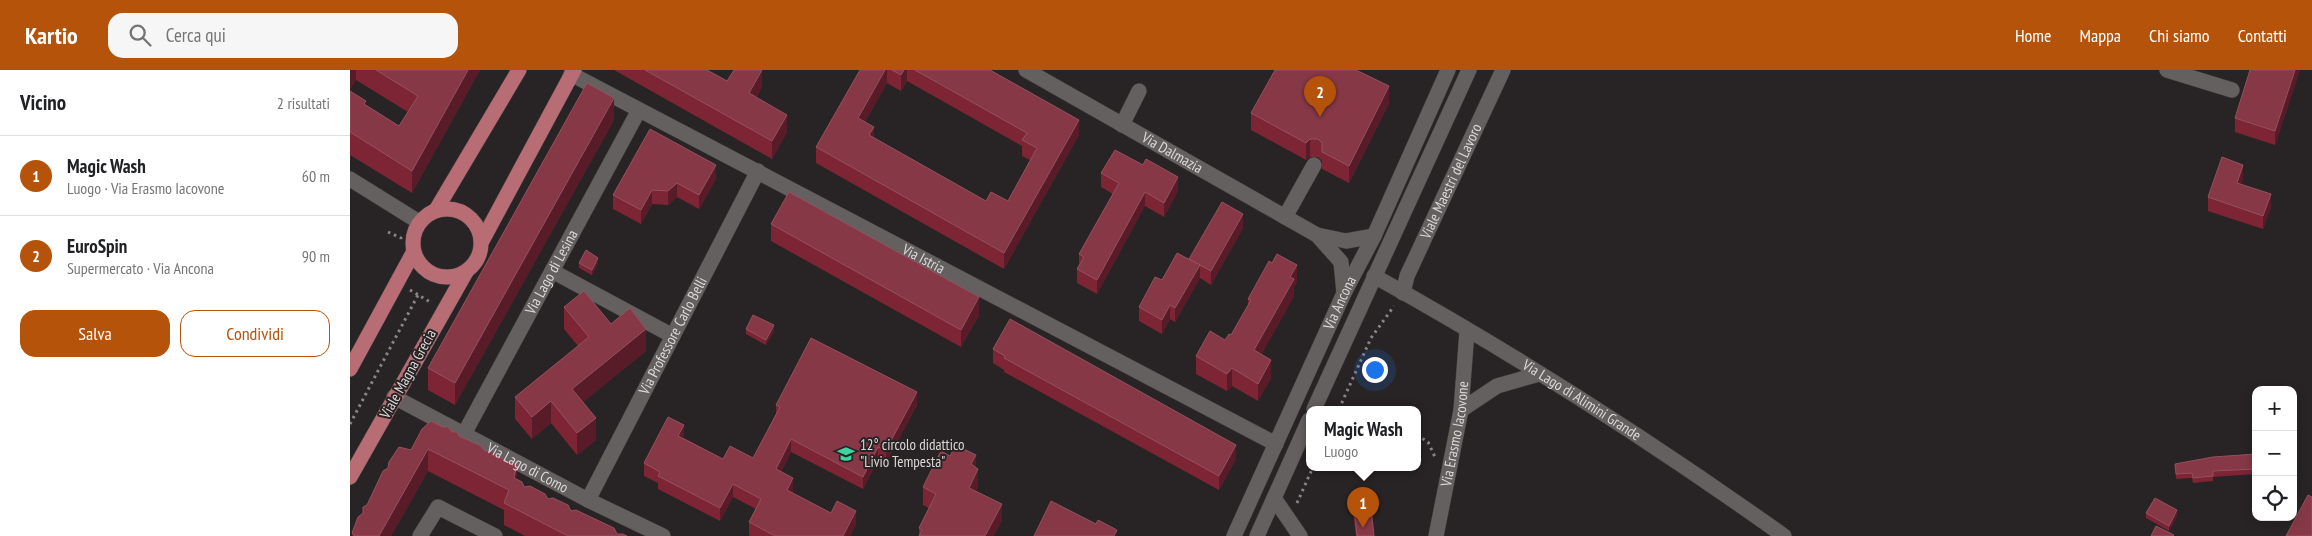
<!DOCTYPE html>
<html lang="it">
<meta charset="utf-8">
<style>
:root{--surface:#fff;--page:#f6f6f6;--text:#202124;--muted:#757577;--line:#e0e0e0;--accent:#b45309}
body{margin:0;font-family:"PT Sans Narrow",sans-serif;background:var(--page);color:var(--text)}
.controls{position:absolute;right:15px;bottom:15px;display:grid;overflow:hidden;border-radius:10px;box-shadow:0 2px 12px #0003}
.controls button{width:45px;height:45px;display:grid;place-items:center;padding:0;border:0;border-bottom:1px solid var(--line);background:var(--surface);color:var(--text);font:25px sans-serif}
.you{position:absolute;left:1024px;top:299px;width:18px;height:18px;margin:-12px;border:4px solid #fff;border-radius:50%;background:#1a73e8;box-shadow:0 0 0 8px #1a73e833}
.badge{display:grid;place-items:center;width:32px;height:32px;border-radius:50%;background:var(--accent);color:#fff;font-size:16px;font-weight:700}
.pin{position:absolute;translate:-50% -41px;filter:drop-shadow(0 1px 2px #0008)}
.pin::after{content:'';position:absolute;top:26px;width:18px;height:15px;background:inherit;clip-path:polygon(0 0,100% 0,50% 100%)}
.popup{position:absolute;left:956px;top:336px;width:115px;height:65px;box-sizing:border-box;display:grid;place-content:center;border-radius:10px;background:var(--surface);filter:drop-shadow(0 1px 4px #0005);font-size:16px;white-space:nowrap;color:var(--muted)}
.popup b{font-size:19px;color:var(--text)}
.popup::after{content:'';position:absolute;left:50%;top:100%;margin-left:-10px;border:10px solid transparent;border-top-color:var(--surface)}
.list{margin:0;padding:0;list-style:none}
h2{display:flex;justify-content:space-between;align-items:center;height:65px;margin:0;padding:0 20px;font-size:21px}
h2 small{font-size:16px;font-weight:400;color:var(--muted)}
.list li{display:grid;grid-template-columns:32px 1fr auto;gap:15px;align-items:center;box-sizing:border-box;height:80px;padding:0 20px;border-top:1px solid var(--line)}
.list b{display:block;font-size:19px;white-space:nowrap}
.list p{margin:0;font-size:16px;white-space:nowrap;color:var(--muted)}
.list em{font-size:16px;font-style:normal;color:var(--muted)}
.actions{display:flex;gap:10px;padding:15px 20px}
.actions a{flex:1;padding:11px 0;border:1px solid var(--accent);border-radius:15px;text-align:center;font-size:18px;color:var(--accent)}
.actions .main{background:var(--accent);color:#fff}
.icon{flex:none;width:28px;height:28px;fill:none;stroke:currentColor;stroke-width:2;stroke-linecap:round;stroke-linejoin:round}
.map{position:relative;flex:none;width:1962px;height:466px;overflow:hidden}
header{display:flex;align-items:center;gap:30px;box-sizing:border-box;height:70px;padding:0 25px;background:var(--accent);color:#fff}
header strong{font-size:24px}
nav{display:flex;gap:28px;margin-inline-start:auto;font-size:18px}
.search{width:350px;height:45px;background:var(--page);display:flex;align-items:center;gap:12px;box-sizing:border-box;padding:0 18px;border-radius:15px;color:var(--muted);font-size:19px}
main{display:flex}
aside{flex:1;background:var(--surface)}
.map>svg:first-child{display:block}
</style>
<header>
<strong>Kartio</strong>
<div class="search"><svg class="icon" aria-label="search" viewBox="0 0 24 24"><circle cx="10" cy="10" r="6"/><path d="M15 15l6 6"/></svg>Cerca qui</div>
<nav><a>Home</a><a>Mappa</a><a>Chi siamo</a><a>Contatti</a></nav>
</header>
<main>
<aside>
<h2>Vicino<small>2 risultati</small></h2>
<ul class="list">
<li><span class="badge">1</span><div><b>Magic Wash</b><p>Luogo · Via Erasmo Iacovone</p></div><em>60 m</em></li>
<li><span class="badge">2</span><div><b>EuroSpin</b><p>Supermercato · Via Ancona</p></div><em>90 m</em></li>
</ul>
<div class="actions"><a class="main">Salva</a><a>Condividi</a></div>
</aside>
<div class="map">
<svg width="1962" height="466" viewBox="0 0 1962 466">
<rect width="100%" height="100%" fill="#282324"/>
<g fill="none" stroke-linecap="round" stroke-linejoin="round">
<g stroke="#413e3e" stroke-width="16">
<g id="minor">
<path id="s1" d="M676,0L967,165L996,171L1024,166"/>
<path d="M1817,0L1882,20"/>
<path id="s2" d="M221,4L926,374"/>
<path d="M772,55L789,21"/>
<path d="M0,109L69,152"/>
<path d="M935,147L964,95"/>
<path d="M967,165L991,192L994,223"/>
<path d="M202,201L323,266"/>
<path id="s3" d="M1024,206C1165,284 1302,372 1434,466"/>
<path id="s4" d="M1053,223L1057,206L1153,0"/>
<path id="s5" d="M44,327L238,430L313,466"/>
<path d="M964,339L1119,0"/>
<path d="M1111,340L1147,316L1189,304"/>
<path id="s6" d="M114,364L289,40"/>
<path d="M924,428L950,466"/>
<path id="s7" d="M238,430L408,101"/>
<path d="M70,466L88,437L145,466"/>
<path id="s8" d="M884,466L994,223L1024,166L1098,0"/>
<path d="M907,466L959,350"/>
<path id="s9" d="M1086,466L1111,340L1117,261"/>
</g>
</g>
<g stroke="#413e3e" stroke-width="16">
<g id="major">
<circle cx="97" cy="173" r="34"/>
<path d="M86,140L169,0"/>
<path d="M132,171L224,0"/>
<path d="M0,299L63,183"/>
<path d="M0,407L116,202"/>
</g>
</g>
<g stroke="#898586" stroke-width="3" stroke-dasharray="2.5 4" stroke-linecap="butt">
<path d="M38,162L51,168L52,173"/>
<path d="M60,220L80,232"/>
<path d="M989,339L1021,268L1044,236"/>
<path d="M0,354L68,225"/>
<path d="M1067,365L1078,372L1085,387"/>
<path d="M947,433L963,397"/>
</g>
<use href="#minor" stroke="#656060" stroke-width="15"/>
<use href="#major" stroke="#b86c73" stroke-width="15"/>
</g>
<g fill="#7d2535" fill-rule="evenodd">
<path d="M0,0H130L62,123L0,85V21L16,35L49,56L58,42L6,10Z"/>
<path d="M264,0H357L377,11L412,17L406,28L437,62L422,89Z"/>
<path d="M510,0H640L729,65L654,199L466,93V77ZM557,11L672,76V86L680,90L658,131H636L524,68L515,52L537,13L551,21Z"/>
<path d="M1950,0L1925,75L1885,62V48Z"/>
<path d="M1039,33L999,113L972,99V91L968,87H960L956,90L901,60V43Z"/>
<path d="M264,50L105,335L78,320V298Z"/>
<path d="M300,59L366,109L349,139L327,127L318,135L302,134L291,154L263,139V125Z"/>
<path d="M751,103L828,121L814,147L795,136L747,224L727,213V199L729,196V184L763,124L751,117Z"/>
<path d="M1893,108L1891,114L1921,138L1913,159L1858,141V127Z"/>
<path d="M421,154L629,245L611,277L421,171Z"/>
<path d="M893,158L861,215L850,208L825,252L820,249L812,264L789,251V237L812,210L839,190Z"/>
<path d="M229,193H248L242,205L229,198Z"/>
<path d="M947,212L944,217V226L911,285L921,308L908,331L882,316L877,321L846,304V286L875,270L881,265L898,236V229Z"/>
<path d="M214,237L261,254L296,281L233,332L246,370L227,385L201,353L182,369L165,349V327L228,276L214,259Z"/>
<path d="M396,259L424,261L416,275L396,264Z"/>
<path d="M643,279L886,389L869,420L654,302V300L643,293Z"/>
<path d="M426,335H567L536,393L528,389L513,419L441,382L431,402L443,421L442,423L481,443L506,454L500,466H400L399,465V452L406,439L383,427L370,451L308,419V413L294,406V393L334,368L373,389L403,388L426,344Z"/>
<path d="M102,362L135,381L174,417L267,464L277,466H175L154,455V440L78,401L41,466H2V463L17,435L61,380Z"/>
<path d="M1906,384V404L1863,407V411L1843,413L1842,408L1826,409L1825,394Z"/>
<path d="M626,397L628,416L626,421L652,451L569,466V458L579,438L573,435V417Z"/>
<path d="M1004,439L1024,466H1006L1004,449Z"/>
<path d="M1796,443L1827,446L1819,461L1796,448Z"/>
</g>
<g fill="#571c27">
<path d="M0,0H6V10L0,20Z"/>
<path d="M118,0H130L62,123V101Z"/>
<path d="M412,0V17L399,41V23Z"/>
<path d="M535,0H537V13L508,64V48Z"/>
<path d="M554,0H557V11L551,21V5Z"/>
<path d="M1945,0H1950L1925,75V61Z"/>
<path d="M1039,16V33L999,113V96Z"/>
<path d="M264,28V50L105,335V313Z"/>
<path d="M437,45V62L422,89V71Z"/>
<path d="M729,50V65L654,199V183Z"/>
<path d="M524,57V72L519,65Z"/>
<path d="M960,69V87L956,90V73Z"/>
<path d="M366,95V109L349,139V125Z"/>
<path d="M1893,95V108L1887,127V113Z"/>
<path d="M828,107V121L814,147V133Z"/>
<path d="M327,113V127L318,135V121Z"/>
<path d="M302,120V134L291,154V140Z"/>
<path d="M795,122V136L747,224V210Z"/>
<path d="M1921,124V138L1913,159V146Z"/>
<path d="M893,144V158L861,215V201Z"/>
<path d="M248,188V193L242,205V200Z"/>
<path d="M850,195V209L825,252V238Z"/>
<path d="M947,195V212L944,217V226L904,298V280L940,207Z"/>
<path d="M629,227V245L611,277V260Z"/>
<path d="M820,235V249L812,264V250Z"/>
<path d="M424,255V261L416,275V270Z"/>
<path d="M296,259V281L222,341V319Z"/>
<path d="M921,290V308L908,331V314Z"/>
<path d="M882,298V316L877,321V304Z"/>
<path d="M567,322V335L536,393V380Z"/>
<path d="M201,331V353L182,369V347Z"/>
<path d="M246,348V370L227,385V363Z"/>
<path d="M334,355V368L328,379V366Z"/>
<path d="M441,369V382L426,412V399Z"/>
<path d="M886,375V389L869,420V406Z"/>
<path d="M528,377V389L513,419V407Z"/>
<path d="M78,379V401L41,466H29Z"/>
<path d="M626,385V402L621,394Z"/>
<path d="M167,394V416L164,408Z"/>
<path d="M628,399V416L619,435V418Z"/>
<path d="M443,408V421L437,433V420Z"/>
<path d="M383,414V427L370,451V438Z"/>
<path d="M652,434V451L644,466H635Z"/>
<path d="M1827,440V446L1819,461V456Z"/>
<path d="M506,441V454L500,466H493Z"/>
</g>
<g fill="#873847" stroke="#94515e">
<path d="M26,0H118L62,101L0,62V21L16,31L14,34L49,56L68,26Z"/>
<path d="M295,0H357L377,11L384,0H412L399,23L437,45L422,71Z"/>
<path d="M510,0H535L508,48L524,57L519,65L636,131L641,122L658,131L687,78L672,70L677,63L565,0H640L729,50L654,183L466,77Z"/>
<path d="M542,0H554L551,5Z"/>
<path d="M925,0H1006L1039,16L999,96L972,82V73L968,69H960L956,73L901,43Z"/>
<path d="M1900,0H1945L1925,61L1885,48Z"/>
<path d="M237,13L264,28L105,313L78,298Z"/>
<path d="M300,59L366,95L349,125L327,113L318,121L302,120L291,140L263,125Z"/>
<path d="M765,80L793,95L796,89L828,107L814,133L795,122L747,210L727,199L734,187L729,184L769,113L751,103Z"/>
<path d="M1872,87L1893,95L1887,113L1921,124L1913,146L1858,127Z"/>
<path d="M439,122L629,227L611,260L421,154Z"/>
<path d="M872,132L893,144L861,201L839,189Z"/>
<path d="M236,180L248,188L242,200L229,193Z"/>
<path d="M827,183L850,195L825,238L820,235L812,250L789,237L805,207L812,210Z"/>
<path d="M927,184L947,195L940,207L944,209L904,280L921,290L908,314L882,298L877,304L846,286L860,261L875,270L879,264L881,265L901,230L898,229L919,191L922,193Z"/>
<path d="M234,221L261,254L280,238L296,259L222,319L246,348L227,363L201,331L182,347L165,327L239,267L214,237Z"/>
<path d="M403,245L424,255L416,270L396,259Z"/>
<path d="M660,249L886,375L869,406L654,288L655,286L643,279Z"/>
<path d="M461,268L567,322L536,380L528,377L513,407L441,369L426,399L443,408L437,420L481,443L487,431L506,441L493,466H425L399,452L411,429L383,414L370,438L308,406L310,402L294,393L318,347L334,355L328,366L373,389L380,376L403,388L430,337L426,335Z"/>
<path d="M81,351L93,357H98L102,362H107L109,366L131,376L135,381H140L157,392L167,394L164,408L172,412L174,417L180,416L195,424L198,429L203,428L218,435L221,441L226,440L264,458L267,464H273L277,466H218L154,433L159,420L78,379L29,466H5L2,463L8,447L13,443V437L17,435L33,401L38,398L39,392L49,377L61,380L72,359Z"/>
<path d="M606,375L626,385L621,394L628,399L619,418L652,434L635,466H569L572,460L569,458L586,424L573,417L591,381L600,386Z"/>
<path d="M1906,384V399L1863,401V406L1843,408L1842,403L1826,404L1825,394L1863,387Z"/>
<path d="M1958,425L1962,427V466H1936Z"/>
<path d="M1805,428L1827,440L1819,456L1796,443Z"/>
<path d="M701,431L746,454L748,450L767,460L764,466H684Z"/>
<path d="M1021,438L1024,466H1007L1004,439Z"/>
<path d="M1806,456L1824,465L1823,466H1801Z"/>
</g>
<defs>
<g id="school-bare" transform="scale(1.35)"><path d="M0-5L7-2L0 1L-7-2ZM-4 1L0 2.5L4 1V4Q0 6-4 4Z" fill="#3ed4a2" stroke="#282324" stroke-width="2.5" paint-order="stroke"/></g>
</defs>
<g fill-rule="evenodd">
<use href="#school-bare" x="496" y="384"/>
</g>
<g text-anchor="middle" stroke-width="4" stroke-linejoin="round" paint-order="stroke">
<g font-size="15" fill="#dbd8d8" stroke="#282324">
<text dy="5" stroke="none"><textPath href="#s1" startOffset="168">Via Dalmazia</textPath></text>
<text dy="5" stroke="none"><textPath href="#s4" startOffset="122">Viale Maestri del Lavoro</textPath></text>
<text dy="5" stroke="none"><textPath href="#s2" startOffset="398">Via Istria</textPath></text>
<text dy="5" stroke="none"><textPath href="#s6" startOffset="184">Via Lago di Lesina</textPath></text>
<text dy="5" stroke="none"><textPath href="#s8" startOffset="256">Via Ancona</textPath></text>
<text dy="5" stroke="none"><textPath href="#s7" startOffset="185">Via Professore Carlo Belli</textPath></text>
<text transform="translate(58 304) rotate(-61)" y="5">Viale Magna Grecia</text>
<text dy="5" stroke="none"><textPath href="#s3" startOffset="242">Via Lago di Alimini Grande</textPath></text>
<text dy="5" stroke="none"><textPath href="#s9" startOffset="104">Via Erasmo Iacovone</textPath></text>
<text dy="5" stroke="none"><textPath href="#s5" startOffset="151">Via Lago di Como</textPath></text>
</g>
<g font-size="15" fill="#dbd8d8" stroke="#282324" text-anchor="start">
<text x="510" y="380">12° circolo didattico<tspan x="510" dy="17">"Livio Tempesta"</tspan></text>
</g>
</g>
</svg>
<div class="controls">
<button>+</button>
<button>−</button>
<button><svg class="icon" aria-label="locate" viewBox="0 0 24 24"><circle cx="12" cy="12" r="6"/><path d="M12 2v4M12 18v4M2 12h4M18 12h4"/></svg></button>
</div>
<div class="you"></div>
<div class="pin badge" style="left:1013px;top:458px">1</div>
<div class="popup"><b>Magic Wash</b>Luogo</div>
<div class="pin badge" style="left:970px;top:47px">2</div>
</div>
</main>
